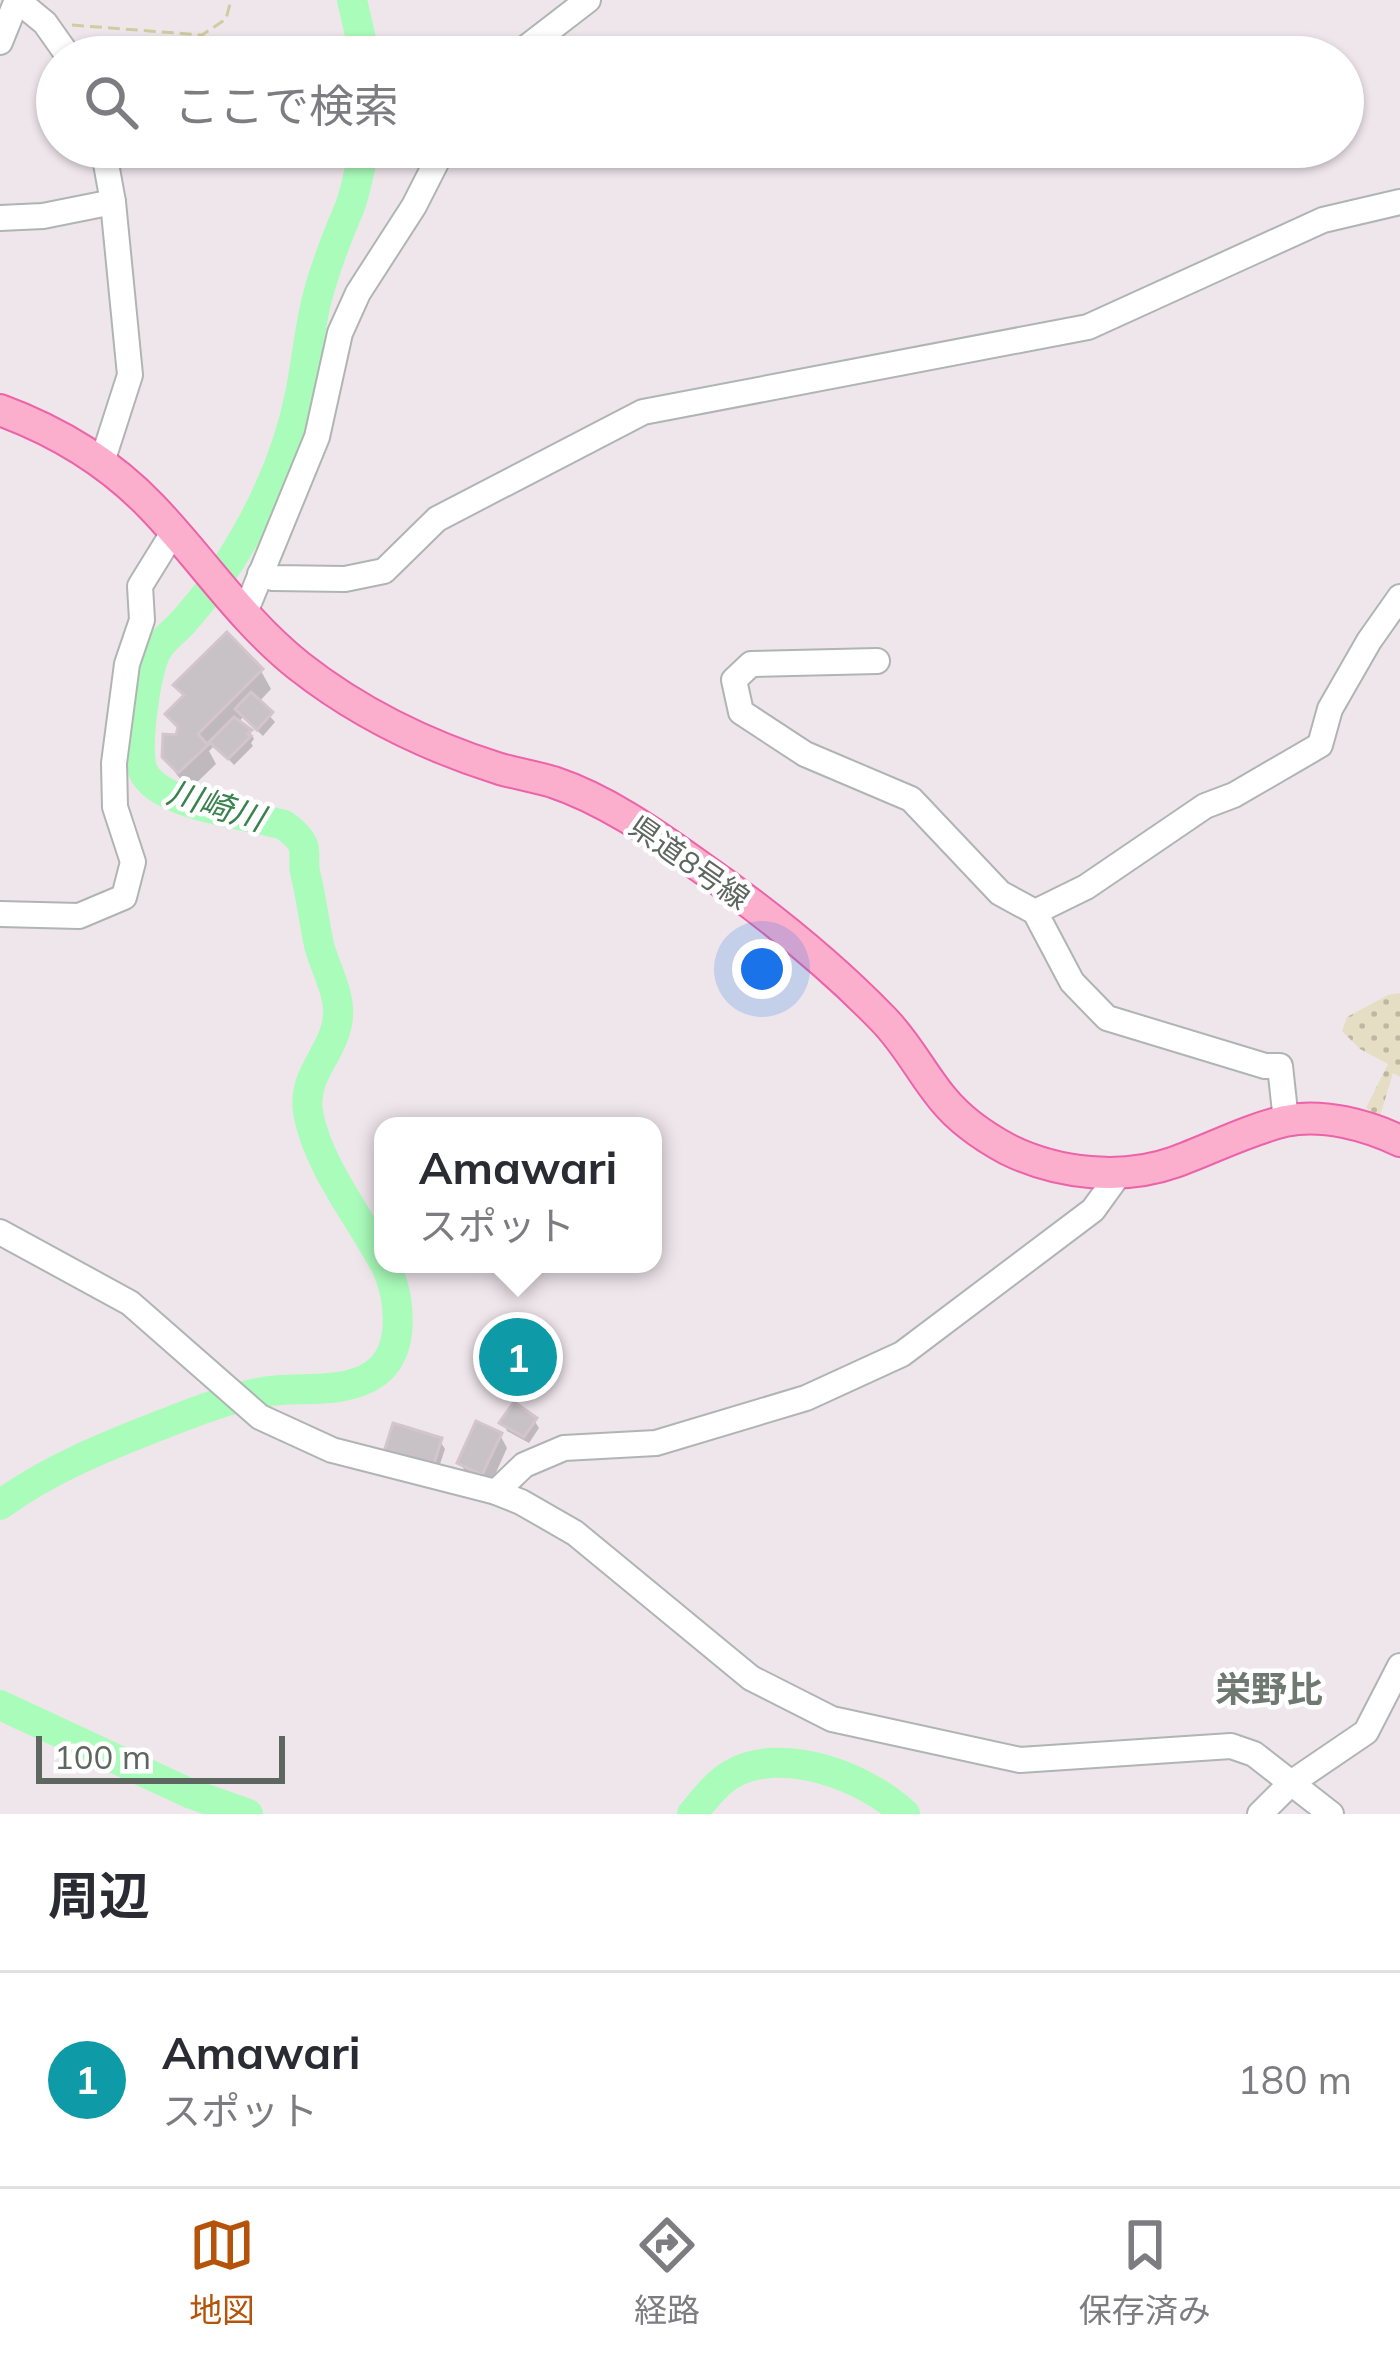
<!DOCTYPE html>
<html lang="ja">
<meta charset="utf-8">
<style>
:root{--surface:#fff;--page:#f7f7f7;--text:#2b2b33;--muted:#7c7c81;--line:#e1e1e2;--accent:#b45309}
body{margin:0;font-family:Mulish,"Noto Sans JP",sans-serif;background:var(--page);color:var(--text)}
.scale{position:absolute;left:36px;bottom:30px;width:249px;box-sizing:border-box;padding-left:12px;border:6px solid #5e6661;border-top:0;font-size:33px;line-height:42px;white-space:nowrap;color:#5e6661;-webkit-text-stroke:9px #fff;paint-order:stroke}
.you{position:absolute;left:762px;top:969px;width:42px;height:42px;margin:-30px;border:9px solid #fff;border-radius:50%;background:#1a73e8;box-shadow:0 0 0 18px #1a73e833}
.badge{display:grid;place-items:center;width:78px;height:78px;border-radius:50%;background:var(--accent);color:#fff;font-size:39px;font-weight:700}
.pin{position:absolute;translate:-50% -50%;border:6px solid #fff;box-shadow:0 3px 12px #0006}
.popup{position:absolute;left:374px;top:1117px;width:288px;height:156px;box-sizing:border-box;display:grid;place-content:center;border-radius:24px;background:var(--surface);filter:drop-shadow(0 3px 9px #0005);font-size:39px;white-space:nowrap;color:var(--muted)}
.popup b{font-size:45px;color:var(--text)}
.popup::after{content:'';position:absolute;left:50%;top:100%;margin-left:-24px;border:24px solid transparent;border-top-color:var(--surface)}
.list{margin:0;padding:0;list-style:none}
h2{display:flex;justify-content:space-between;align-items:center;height:156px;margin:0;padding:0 48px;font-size:51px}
h2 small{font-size:39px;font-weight:400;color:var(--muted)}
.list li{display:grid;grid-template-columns:78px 1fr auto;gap:36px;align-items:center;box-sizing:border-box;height:216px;padding:0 48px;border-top:3px solid var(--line)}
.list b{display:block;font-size:45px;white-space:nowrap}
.list p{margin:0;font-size:39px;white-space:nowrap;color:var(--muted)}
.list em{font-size:39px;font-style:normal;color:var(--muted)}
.icon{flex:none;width:66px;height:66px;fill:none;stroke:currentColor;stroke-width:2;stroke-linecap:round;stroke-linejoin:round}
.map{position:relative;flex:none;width:1400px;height:1814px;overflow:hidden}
.search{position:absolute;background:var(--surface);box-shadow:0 3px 9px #0004;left:36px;right:36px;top:36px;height:132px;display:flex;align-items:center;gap:30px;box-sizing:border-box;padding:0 42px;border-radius:66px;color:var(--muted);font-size:45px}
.sheet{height:372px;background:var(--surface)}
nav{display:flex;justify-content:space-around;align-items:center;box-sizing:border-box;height:168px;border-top:3px solid var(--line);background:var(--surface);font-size:33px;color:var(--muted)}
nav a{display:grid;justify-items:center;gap:6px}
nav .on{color:var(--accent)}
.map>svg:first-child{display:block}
</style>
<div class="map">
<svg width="1400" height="1814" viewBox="0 0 1400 1814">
<defs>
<pattern id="park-dots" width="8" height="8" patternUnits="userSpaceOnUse" patternTransform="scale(3)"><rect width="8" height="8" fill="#e6dec4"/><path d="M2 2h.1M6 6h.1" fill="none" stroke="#beb8a3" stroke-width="1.8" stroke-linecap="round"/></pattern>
</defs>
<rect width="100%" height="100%" fill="#efe6eb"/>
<path fill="url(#park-dots)" d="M1400,993V1077L1393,1073L1380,1116L1366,1108L1388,1064L1360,1049L1342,1031L1347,1017L1388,995Z"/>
<g fill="#0003">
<path d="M227,636L261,671L271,689L258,703L275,722L263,736L243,717L238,723L250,732L254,739L251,743L253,746L234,765L215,745L209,751L216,764L190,789L177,775L165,756L180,733L169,715L184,699L177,685Z"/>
<path d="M541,1332L560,1362L504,1397L485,1367Z"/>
<path d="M534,1420L539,1428L529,1443L507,1431L503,1423Z"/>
<path d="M500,1435L507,1448L490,1486L468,1476L460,1463Z"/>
<path d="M440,1441L445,1449L437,1473L392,1459Z"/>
</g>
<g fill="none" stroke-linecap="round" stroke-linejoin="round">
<g stroke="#aafcbb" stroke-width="30">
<path d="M352,0L365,57"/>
<path d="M365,147C359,168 357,189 349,209C337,237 326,265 318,295C309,328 307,361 300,394C290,445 270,493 244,538C228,567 207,595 185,620C176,631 160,641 155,654C146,675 134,750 143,771C158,806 249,815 284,825C291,830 299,836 303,845C306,853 303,864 305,872C311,896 314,921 319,945C325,968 340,993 338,1017C335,1052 302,1074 308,1112C317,1164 358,1215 383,1261"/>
<path d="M0,1505C49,1469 109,1445 166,1423C197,1411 230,1398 263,1392C298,1386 342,1395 373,1375C408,1352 400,1296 385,1264"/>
<path d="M0,1705L189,1793L248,1814"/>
<path d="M692,1814C704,1800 716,1783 732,1774C783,1745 866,1777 905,1814"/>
</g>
</g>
<g fill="#c8c1c5" stroke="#d4c5cd" stroke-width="3">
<path d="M227,632L263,669L198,734L208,745L178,773L162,757L163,734L176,735L178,727L165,714L184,695L173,685Z"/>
<path d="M251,692L273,712L257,730L235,709Z"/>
<path d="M234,717L252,730L247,734L251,736L228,759L209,742Z"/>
<path d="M542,1327L555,1348L494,1386L481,1366Z"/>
<path d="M514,1402L537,1418L524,1437L499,1423Z"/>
<path d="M476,1421L502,1433L482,1475L457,1463Z"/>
<path d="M393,1423L442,1438L433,1467L384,1452Z"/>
</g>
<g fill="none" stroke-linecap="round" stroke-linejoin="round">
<g stroke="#afb5b2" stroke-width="28">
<g id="minor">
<path d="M17,0L45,23L69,57"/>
<path d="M0,42L17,0"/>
<path d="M514,57L588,0"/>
<path d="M0,218L43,216L113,202"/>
<path d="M102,462L130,375L113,202L103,147"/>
<path d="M260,574L273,578L345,579L384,571L437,519L643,412L1088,327L1323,220L1400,202"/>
<path d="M244,615L317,437L340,333L358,293L414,206L444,147"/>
<path d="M877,661L751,664L734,680L741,712L805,754L911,799L1000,893L1035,912L1072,982L1107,1018L1265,1066H1280L1286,1121"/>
<path d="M1035,912L1086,887L1205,806L1234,795L1320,745L1330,709L1369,641L1400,597"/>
<path d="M0,914L79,916L124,897L133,862L115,807L114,763L127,664L142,620L140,586L174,531"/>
<path d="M0,1232L130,1303L260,1417L332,1450L496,1492L521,1502L575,1533L751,1678L832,1719L1020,1760L1231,1746L1254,1754L1331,1814"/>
<path d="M496,1492L524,1465L564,1448L656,1443L806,1398L902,1354L1093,1210L1119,1174"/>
<path d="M1260,1814L1291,1783L1366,1732L1400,1666"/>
</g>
</g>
<g stroke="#ec63a9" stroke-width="34">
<path id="major" d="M0,410C57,431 109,462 152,507C202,559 242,621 299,666C360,714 427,746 500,769C518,774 536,777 553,782C604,799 652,832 695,863C761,909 827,961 883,1019C907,1043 922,1074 943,1099C960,1120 983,1136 1007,1149C1057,1174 1122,1181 1175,1162C1211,1149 1247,1130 1285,1121C1322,1113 1367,1125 1400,1141"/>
</g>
<path stroke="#cccea2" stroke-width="3" stroke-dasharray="12 6" stroke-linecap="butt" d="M72,25L202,35L226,19L231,0"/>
<use href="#minor" stroke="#fff" stroke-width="24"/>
<use href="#major" stroke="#fcafcd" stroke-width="30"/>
</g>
<g text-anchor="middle" stroke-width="9" stroke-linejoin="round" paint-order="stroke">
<g font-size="30" fill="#5e6661" stroke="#fff">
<text transform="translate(689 863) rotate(35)" y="10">県道8号線</text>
</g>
<g font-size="33" font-style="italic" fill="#38824d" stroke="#fff">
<text transform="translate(216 805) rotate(17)" y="12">川崎川</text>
</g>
<g font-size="36" font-weight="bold" fill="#6f7871" stroke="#fff">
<text x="1269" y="1702">栄野比</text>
</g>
</g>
</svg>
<div class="scale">100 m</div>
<div class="you"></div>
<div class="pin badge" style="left:518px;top:1357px;background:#0f9aa8">1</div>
<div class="popup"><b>Amawari</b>スポット</div>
<div class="search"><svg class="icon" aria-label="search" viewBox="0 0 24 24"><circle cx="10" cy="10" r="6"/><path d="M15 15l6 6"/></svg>ここで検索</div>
</div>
<section class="sheet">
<h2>周辺<small></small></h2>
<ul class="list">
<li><span class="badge" style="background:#0f9aa8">1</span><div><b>Amawari</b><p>スポット</p></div><em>180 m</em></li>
</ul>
</section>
<nav>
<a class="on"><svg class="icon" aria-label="map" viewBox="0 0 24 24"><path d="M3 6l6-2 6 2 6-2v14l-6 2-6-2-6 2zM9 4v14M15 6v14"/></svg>地図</a>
<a><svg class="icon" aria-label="directions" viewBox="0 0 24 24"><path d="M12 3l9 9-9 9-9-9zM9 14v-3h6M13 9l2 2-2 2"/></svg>経路</a>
<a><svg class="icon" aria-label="saved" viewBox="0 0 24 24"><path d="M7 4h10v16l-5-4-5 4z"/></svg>保存済み</a>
</nav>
